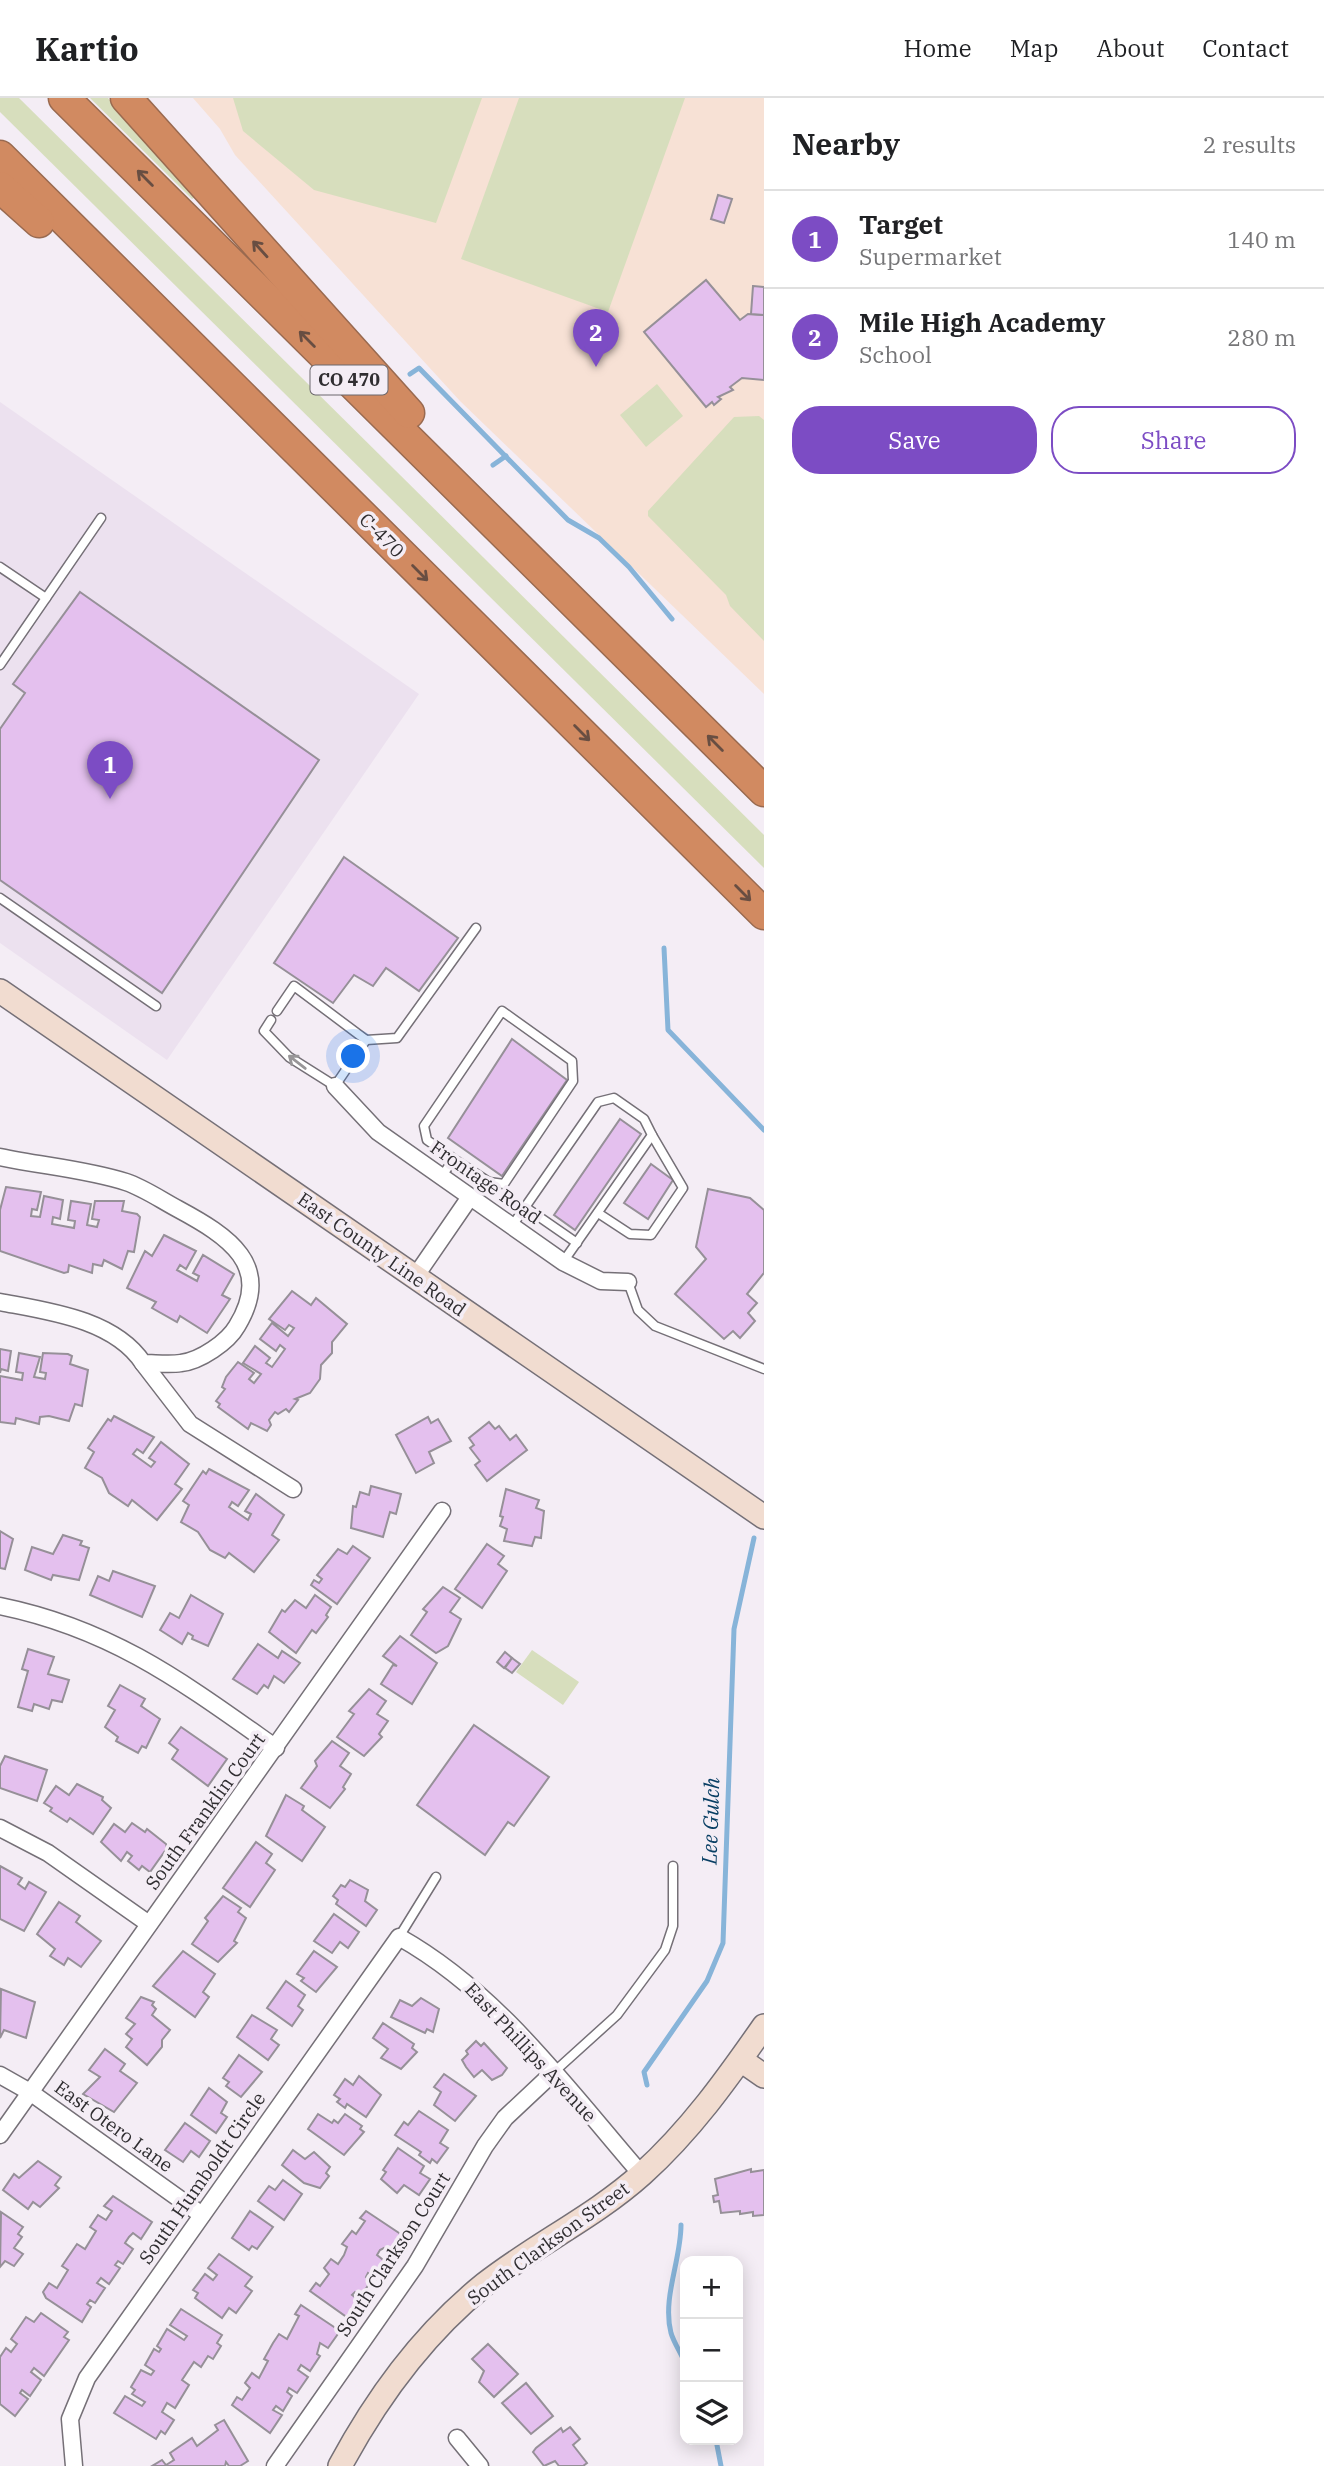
<!DOCTYPE html>
<meta charset="utf-8">
<style>
:root{--surface:#fff;--page:#f2f2f2;--text:#202124;--muted:#757577;--line:#e0e0e0;--accent:#7c4cc4}
body{margin:0;font-family:"IBM Plex Serif",serif;background:var(--page);color:var(--text)}
.controls{position:absolute;right:21px;bottom:21px;display:grid;overflow:hidden;border-radius:14px;box-shadow:0 4px 18px #0003}
.controls button{width:63px;height:63px;display:grid;place-items:center;padding:0;border:0;border-bottom:2px solid var(--line);background:var(--surface);color:var(--text);font:35px sans-serif}
.you{position:absolute;left:354px;top:959px;width:24px;height:24px;margin:-18px;border:5px solid #fff;border-radius:50%;background:#1a73e8;box-shadow:0 0 0 10px #1a73e833}
.badge{display:grid;place-items:center;width:46px;height:46px;border-radius:50%;background:var(--accent);color:#fff;font-size:23px;font-weight:700}
.pin{position:absolute;translate:-50% -58px;filter:drop-shadow(0 2px 4px #0008)}
.pin::after{content:'';position:absolute;top:37px;width:24px;height:21px;background:inherit;clip-path:polygon(0 0,100% 0,50% 100%)}
.list{margin:0;padding:0;list-style:none}
h2{display:flex;justify-content:space-between;align-items:center;height:91px;margin:0;padding:0 28px;font-size:30px}
h2 small{font-size:23px;font-weight:400;color:var(--muted)}
.list li{display:grid;grid-template-columns:46px 1fr auto;gap:21px;align-items:center;box-sizing:border-box;height:98px;padding:0 28px;border-top:2px solid var(--line)}
.list b{display:block;font-size:26px;white-space:nowrap}
.list p{margin:0;font-size:23px;white-space:nowrap;color:var(--muted)}
.list em{font-size:23px;font-style:normal;color:var(--muted)}
.actions{display:flex;gap:14px;padding:21px 28px}
.actions a{flex:1;padding:16px 0;border:2px solid var(--accent);border-radius:28px;text-align:center;font-size:24px;color:var(--accent)}
.actions .main{background:var(--accent);color:#fff}
.icon{flex:none;width:38px;height:38px;fill:none;stroke:currentColor;stroke-width:2;stroke-linecap:round;stroke-linejoin:round}
.map{position:relative;flex:none;width:764px;height:2368px;overflow:hidden}
header{display:flex;align-items:center;gap:42px;box-sizing:border-box;height:98px;padding:0 35px;background:var(--surface);border-bottom:2px solid var(--line)}
header strong{font-size:33px}
nav{display:flex;gap:38px;margin-inline-start:auto;font-size:24px}
main{display:flex}
aside{flex:1;background:var(--surface)}
.map>svg:first-child{display:block}
</style>
<header>
<strong>Kartio</strong>
<nav><a>Home</a><a>Map</a><a>About</a><a>Contact</a></nav>
</header>
<main>
<div class="map">
<svg width="764" height="2368" viewBox="0 0 764 2368">
<rect width="100%" height="100%" fill="#f4edf5"/>
<path fill="#ece1ef" d="M0,304L419,596L167,962L0,845Z"/>
<path fill="#f7e1d5" d="M193,0H764V596L460,303L235,57L220,31Z"/>
<g fill="#d7debd">
<path d="M0,0H19L764,737V770L0,14Z"/>
<path d="M90,0H108L197,98L192,101Z"/>
<path d="M233,0H482L436,125L314,92L243,33Z"/>
<path d="M519,0H685L608,214L461,161Z"/>
<path d="M657,286L683,318L646,349L620,317Z"/>
<path d="M759,318L764,322V543L730,508L726,497L648,418V413L734,319Z"/>
<path d="M532,1552L579,1584L563,1607L516,1574Z"/>
</g>
<g fill="none" stroke-linecap="round" stroke-linejoin="round">
<g stroke="#87b4d9" stroke-width="5">
<path d="M410,276L419,270L568,422L599,440L629,469L672,521"/>
<path d="M493,367L506,358"/>
<path d="M664,850L668,932L764,1032"/>
<path d="M647,1987L644,1974L707,1883L723,1845L734,1531L754,1440"/>
<path d="M681,2127C681,2162 662,2200 671,2235C674,2245 681,2255 685,2265"/>
<path d="M716,2342L721,2368"/>
</g>
</g>
<g fill="#e4c0ee" stroke="#969098" stroke-width="2">
<path d="M718,97L732,101L724,125L711,121Z"/>
<path d="M706,182L740,222L748,216L764,217V282L742,280L730,289L733,292L718,299L721,301L714,307L712,304L706,309L644,234Z"/>
<path d="M753,188L764,189V217L751,216Z"/>
<path d="M80,494L319,662L162,895L0,782V631L25,595L13,586Z"/>
<path d="M344,759L458,840L419,893L386,870L373,888L354,877L333,905L274,865Z"/>
<path d="M512,941L567,982L502,1078L448,1040Z"/>
<path d="M620,1021L641,1036L575,1132L554,1117Z"/>
<path d="M651,1066L673,1082L648,1121L624,1105Z"/>
<path d="M6,1089L41,1094L37,1112L32,1111L31,1118L40,1119L44,1098L63,1102L60,1121L53,1119L52,1126L74,1130L75,1123L68,1122L71,1103L91,1106L87,1127L97,1129L99,1122L92,1121L95,1103H124L122,1113L137,1116L140,1119L134,1154L128,1153L122,1171L104,1162L102,1168L93,1166L92,1175L69,1167L68,1174L64,1175L0,1153V1112Z"/>
<path d="M708,1091L750,1100L764,1112V1175L747,1196L757,1205L748,1215L755,1223L740,1240L733,1233L724,1241L675,1196L706,1161L696,1149Z"/>
<path d="M164,1137L196,1153L186,1171L180,1167L177,1172L197,1183L199,1178L193,1175L203,1157L234,1176L222,1197L230,1201L207,1235L180,1218L177,1224L152,1210L156,1204L127,1190L145,1153L152,1158Z"/>
<path d="M292,1193L311,1207L316,1200L347,1226L332,1244V1255L321,1267L320,1281L310,1295L295,1301L298,1302L289,1314L286,1311L278,1316L275,1314L269,1322L271,1327L267,1333L251,1325L248,1331L218,1309L220,1306L216,1303L225,1291L222,1289L226,1279L238,1264L254,1275L249,1281L254,1285L261,1276L243,1265L255,1248L270,1260L266,1265L272,1269L285,1251L280,1247L276,1253L260,1241L272,1225L288,1238L294,1230L289,1227L285,1232L269,1221Z"/>
<path d="M0,1251L11,1253L8,1273L1,1271L0,1275Z"/>
<path d="M19,1255L40,1259L34,1279L45,1281L46,1275L40,1274L43,1255L68,1256L72,1258L70,1266L88,1272L82,1308L75,1306L69,1323L49,1318L40,1319L39,1326L16,1320L15,1326L0,1324V1278L22,1282L23,1275L16,1274Z"/>
<path d="M114,1318L154,1339L143,1355L137,1351L133,1356L151,1369L155,1364L149,1360L161,1344L189,1366L175,1386L182,1391L157,1422L132,1402L128,1408L109,1395L102,1380L85,1370L94,1354L88,1350L108,1321L111,1323Z"/>
<path d="M428,1319L431,1325L438,1321L451,1343L429,1354L434,1365L416,1375L396,1337Z"/>
<path d="M489,1324L495,1331L499,1328L510,1342L516,1337L527,1352L487,1383L475,1367L480,1363L470,1350L474,1347L469,1340Z"/>
<path d="M209,1371L249,1392L238,1408L232,1404L229,1409L248,1422L251,1416L245,1413L256,1396L284,1417L272,1437L279,1442L254,1474L229,1455L225,1460L210,1452L198,1434L181,1424L189,1407L183,1403L203,1373L206,1376Z"/>
<path d="M371,1388L401,1396L396,1416L390,1414L383,1439L351,1430L353,1408L356,1409L360,1394L369,1397Z"/>
<path d="M506,1391L539,1402L536,1410L544,1413L541,1440L535,1439L532,1448L504,1443L507,1431L500,1428L503,1419L500,1418Z"/>
<path d="M0,1433L13,1441L5,1471L0,1470Z"/>
<path d="M63,1437L82,1443L80,1447L89,1450L79,1482L53,1477L51,1482L25,1472L32,1449L53,1456Z"/>
<path d="M487,1446L504,1458L498,1466L507,1473L482,1510L455,1491Z"/>
<path d="M353,1448L370,1460L337,1506L311,1487L314,1482L319,1485L322,1481L317,1477L338,1451L347,1456Z"/>
<path d="M113,1473L155,1488L142,1519L90,1497L98,1478L109,1483Z"/>
<path d="M443,1489L460,1500L450,1514L461,1521L448,1548L436,1555L411,1537L427,1514L423,1511Z"/>
<path d="M191,1497L223,1516L208,1548L192,1541L193,1538L188,1535L182,1546L160,1532L170,1515L179,1520Z"/>
<path d="M315,1497L331,1509L326,1517L328,1519L316,1535L312,1532L296,1555L269,1534L282,1512L285,1514L295,1502L306,1510Z"/>
<path d="M400,1538L437,1565L412,1606L381,1586L393,1567L397,1568L383,1558Z"/>
<path d="M258,1546L278,1560L282,1553L300,1565L284,1585L274,1578L268,1590L264,1587L257,1596L233,1581Z"/>
<path d="M28,1551L54,1559L48,1576L69,1582L62,1604L52,1602L49,1611L34,1606L32,1613L18,1609L28,1573L22,1571Z"/>
<path d="M505,1554L512,1560L504,1570L497,1564Z"/>
<path d="M512,1560L520,1566L512,1575L505,1570Z"/>
<path d="M120,1587L145,1601L141,1608L160,1621L146,1650L142,1648L138,1655L116,1643L118,1639L105,1629L115,1612L108,1608Z"/>
<path d="M369,1591L386,1603L377,1616L388,1623L379,1636L382,1639L364,1658L337,1639L354,1616L349,1613Z"/>
<path d="M474,1627L549,1679L514,1728L508,1724L485,1757L417,1707Z"/>
<path d="M181,1629L227,1661L208,1688L172,1661L178,1652L169,1645Z"/>
<path d="M332,1643L349,1655L340,1668L351,1676L343,1689L345,1691L330,1710L301,1690L317,1668L315,1663Z"/>
<path d="M5,1658L47,1672L37,1703L0,1690V1668Z"/>
<path d="M77,1686L103,1699L102,1702L111,1710L93,1736L70,1720L67,1724L50,1713L52,1710L44,1705L56,1688L69,1697Z"/>
<path d="M286,1697L304,1708L302,1712L325,1729L302,1763L266,1738Z"/>
<path d="M132,1725L145,1734L147,1731L166,1746L167,1750L150,1774L142,1768L139,1772L128,1763L132,1758L127,1754L121,1763L101,1744L114,1726L125,1734Z"/>
<path d="M256,1744L272,1756L266,1765L275,1772L250,1809L223,1790Z"/>
<path d="M0,1768L22,1780L18,1786L25,1791L29,1784L46,1794L24,1833L0,1821Z"/>
<path d="M350,1782L368,1792L365,1803L377,1812L366,1828L336,1806L338,1802L333,1798L341,1787L345,1789Z"/>
<path d="M223,1798L241,1810L238,1814L246,1820L234,1843L237,1845L218,1864L192,1846L208,1823L205,1820Z"/>
<path d="M59,1804L80,1818L76,1824L101,1843L81,1869L68,1860L64,1867L50,1858L55,1851L37,1836Z"/>
<path d="M334,1816L359,1834L348,1850L340,1844L332,1855L314,1843Z"/>
<path d="M183,1853L215,1876L203,1894L209,1899L195,1919L153,1888Z"/>
<path d="M314,1853L337,1869L316,1894L301,1883L304,1880L297,1876Z"/>
<path d="M286,1883L305,1897L298,1908L303,1912L292,1928L267,1910Z"/>
<path d="M1,1891L35,1904L26,1940L4,1932L0,1940Z"/>
<path d="M141,1899L154,1904L152,1907L156,1911L152,1917L170,1932L162,1942V1949L147,1967L126,1949L132,1941L126,1936L135,1926L126,1920Z"/>
<path d="M421,1900L439,1911L433,1934L427,1931L425,1935L391,1919L400,1902L412,1908Z"/>
<path d="M252,1917L277,1932L271,1941L279,1947L268,1962L237,1939Z"/>
<path d="M383,1925L414,1946L412,1950L417,1954L401,1971L381,1960L388,1951L373,1940Z"/>
<path d="M476,1943L481,1948L484,1945L507,1970L502,1977L492,1982L482,1972L474,1979L466,1969L462,1962L468,1956L466,1953Z"/>
<path d="M105,1951L125,1966L120,1973L137,1985L114,2014L83,1996L100,1979L89,1972Z"/>
<path d="M239,1957L262,1974L241,1999L226,1988L229,1984L223,1980Z"/>
<path d="M444,1976L476,1998L455,2023L434,2007L441,1994L434,1989Z"/>
<path d="M359,1978L381,1997L366,2019L347,2006L345,2010L337,2004L340,2001L334,1997L345,1981L353,1987Z"/>
<path d="M209,1990L227,2004L221,2015L227,2019L216,2035L191,2017Z"/>
<path d="M419,2013L448,2032L440,2045L448,2050L437,2065L432,2061L430,2065L419,2057L421,2054L395,2037L404,2024L408,2027Z"/>
<path d="M318,2016L332,2025L334,2022L338,2025L345,2016L362,2028L360,2031L364,2034L344,2057L308,2031Z"/>
<path d="M185,2025L210,2043L199,2059L191,2053L183,2064L165,2052Z"/>
<path d="M398,2050L424,2068L420,2075L430,2081L419,2097L404,2087L397,2095L381,2081L386,2074L383,2072Z"/>
<path d="M293,2052L305,2061L314,2054L330,2069L326,2075L329,2078L320,2090L304,2085L282,2067Z"/>
<path d="M38,2063L61,2079L55,2087L59,2090L40,2109L33,2104L28,2111L3,2092L14,2076L19,2080Z"/>
<path d="M751,2071V2074L764,2072V2117L753,2118V2114L740,2116V2113L721,2115L719,2103L714,2104L713,2098L718,2097L715,2081Z"/>
<path d="M283,2082L302,2096L284,2122L258,2103L269,2088L275,2092Z"/>
<path d="M113,2098L152,2124L141,2141L133,2135L129,2139L125,2145L133,2151L123,2166L118,2163L115,2167L120,2170L109,2186L101,2180L97,2185L105,2190L95,2205L90,2202L87,2206L91,2209L82,2224L46,2200L43,2194L49,2185L57,2190L68,2172L62,2168L77,2146L85,2151L96,2133L90,2129L98,2117L106,2122L112,2113L104,2108Z"/>
<path d="M250,2113L273,2129L257,2151L252,2148L249,2152L232,2140Z"/>
<path d="M366,2113L405,2139L393,2156L384,2150L380,2152L377,2157L387,2165L376,2181L368,2175L366,2179L371,2183L361,2198L355,2194L352,2197L360,2203L348,2220L310,2193L316,2185L320,2188L329,2176L324,2170L331,2161L338,2166L344,2157L347,2149L342,2146L352,2133L356,2136L365,2123L360,2120Z"/>
<path d="M1,2114L23,2129L18,2136L22,2139L14,2150L23,2156L14,2168L5,2163L0,2169Z"/>
<path d="M219,2156L252,2179L245,2188L252,2193L236,2215L229,2210L222,2220L195,2200L198,2195L193,2192L205,2176L213,2182L217,2177L208,2170Z"/>
<path d="M301,2207L340,2233L328,2250L320,2245L317,2256L320,2258L310,2273L301,2267L298,2272L308,2279L297,2295L289,2290L287,2294L292,2298L283,2313L276,2308L273,2312L282,2317L270,2335L232,2307L237,2299L242,2302L250,2290L245,2285L252,2275L259,2280L268,2263L264,2261L273,2245L279,2236L287,2241L299,2218L295,2216Z"/>
<path d="M181,2211L222,2237L217,2245L221,2248L213,2261L208,2258L201,2269L194,2264L182,2282L189,2287L175,2310L167,2305L162,2314L174,2322L165,2336L161,2333L156,2341L114,2315L125,2298L142,2308L145,2304L132,2296L135,2292L131,2289L141,2272L151,2277L154,2273L145,2267L154,2251L159,2254L161,2251L157,2248L167,2231L184,2242L187,2238L170,2227Z"/>
<path d="M41,2215L68,2234L64,2239L69,2242L44,2278L34,2270L31,2274L41,2282L30,2298L22,2292L20,2295L28,2301L15,2318L0,2306V2259L6,2250L11,2254L17,2246L11,2241L26,2219L34,2224Z"/>
<path d="M488,2246L518,2276L494,2299L479,2284L484,2273L472,2261Z"/>
<path d="M526,2285L553,2318L531,2336L502,2305Z"/>
<path d="M224,2322L248,2363L240,2368H229L226,2364L225,2368H152L162,2362L166,2367L174,2362L170,2355L192,2340L197,2348L218,2332L215,2327Z"/>
<path d="M570,2329L580,2341L573,2347L587,2365L583,2368H559L555,2363L544,2368L533,2354L536,2350L561,2330L563,2334Z"/>
</g>
<g fill="none" stroke-linecap="round" stroke-linejoin="round">
<g stroke="#757077" stroke-width="11">
<g id="lane">
<path d="M0,469L46,500"/>
<path d="M0,567L101,420"/>
<path d="M0,800L156,908"/>
<path d="M277,913L294,888L366,942L397,940L476,830"/>
<path d="M271,922L264,933L289,959L335,988L366,942"/>
<path d="M441,1079L454,1061L489,1084L504,1086L573,983L572,963L502,913L424,1028L427,1042L454,1061"/>
<path d="M525,1109L577,1145"/>
<path d="M598,1115L630,1136L651,1137L683,1090L652,1037"/>
<path d="M512,1128L598,1004L614,1000L644,1021L652,1037L563,1164"/>
<path d="M628,1184L638,1212L655,1228L764,1271"/>
<path d="M399,1839L436,1779"/>
<path d="M554,1974L617,1917L665,1852L673,1828V1768"/>
</g>
</g>
<g stroke="#757077" stroke-width="19">
<g id="street">
<path d="M335,988L378,1034L563,1164L601,1183L628,1184"/>
<path d="M0,1059C42,1068 85,1071 126,1084C144,1090 161,1102 178,1111C228,1138 274,1167 237,1228C228,1244 200,1263 181,1265C169,1267 155,1265 143,1265C114,1221 47,1213 0,1204"/>
<path d="M415,1179L470,1099"/>
<path d="M143,1265L190,1326L293,1391"/>
<path d="M0,1508C113,1531 184,1585 276,1650"/>
<path d="M0,1730L48,1755L149,1826"/>
<path d="M0,1977L30,1994L202,2117"/>
<path d="M0,2037L442,1413"/>
<path d="M457,2340L480,2368"/>
<path d="M74,2368L70,2321L87,2280L399,1839C499,1895 568,1992 642,2077"/>
<path d="M275,2368L415,2168L485,2048L505,2020L554,1974"/>
</g>
</g>
<g stroke="#757077" stroke-width="26">
<g id="secondary">
<path d="M0,893L764,1419"/>
<path d="M741,1962L764,1978"/>
<path d="M340,2368C377,2299 424,2235 485,2186C536,2146 594,2119 642,2076C690,2033 727,1981 764,1928"/>
</g>
</g>
<g stroke="#996a50" stroke-width="33">
<g id="highway">
<path d="M64,0L764,693"/>
<path d="M126,0L409,315"/>
<path d="M0,58L764,816"/>
<path d="M0,89L39,124"/>
</g>
</g>
<use href="#lane" stroke="#fff" stroke-width="8"/>
<use href="#street" stroke="#fff" stroke-width="16"/>
<use href="#secondary" stroke="#f1dcd0" stroke-width="23"/>
<use href="#highway" stroke="#d18a61" stroke-width="30"/>
</g>
<defs><path id="oneway-shaft" d="M-6 0H5M1.5-3L5.5 0L1.5 3" fill="none" stroke-width="1.6" stroke-linecap="round" stroke-linejoin="round" transform="scale(1.75)"/></defs>
<g stroke="#684e42">
<use href="#oneway-shaft" transform="translate(145 80) rotate(-135)"/>
<use href="#oneway-shaft" transform="translate(260 151) rotate(-132)"/>
<use href="#oneway-shaft" transform="translate(307 241) rotate(-135)"/>
<use href="#oneway-shaft" transform="translate(420 475) rotate(45)"/>
<use href="#oneway-shaft" transform="translate(582 635) rotate(45)"/>
<use href="#oneway-shaft" transform="translate(715 645) rotate(-135)"/>
<use href="#oneway-shaft" transform="translate(743 795) rotate(45)"/>
</g>
<use stroke="#989698" href="#oneway-shaft" transform="translate(297 964) rotate(-142)"/>
<g text-anchor="middle" stroke-width="7" stroke-linejoin="round" paint-order="stroke">
<rect fill="#f4edf5" stroke="#6b676c" stroke-width="2" x="310.5" y="267.5" width="77" height="29" rx="5"/>
<g font-size="18" font-weight="bold" fill="#302e31">
<text x="349" y="288">CO 470</text>
</g>
<g font-size="19" fill="#302e31" stroke="#f4edf5">
<text transform="translate(382 437) rotate(45)" y="7">C-470</text>
<text transform="translate(486 1084) rotate(35)" y="7">Frontage Road</text>
<text transform="translate(382 1156) rotate(35)" y="7">East County Line Road</text>
<text transform="translate(205 1713) rotate(-54)" y="7">South Franklin Court</text>
<text transform="translate(531 1954) rotate(47)" y="7">East Phillips Avenue</text>
<text transform="translate(114 2028) rotate(36)" y="7">East Otero Lane</text>
<text transform="translate(202 2080) rotate(-55)" y="7">South Humboldt Circle</text>
<text transform="translate(548 2145) rotate(-36)" y="7">South Clarkson Street</text>
<text transform="translate(393 2156) rotate(-57)" y="7">South Clarkson Court</text>
</g>
<g font-size="21" font-style="italic" fill="#093f64" stroke="#f4edf5">
<text transform="translate(711 1723) rotate(-88)" y="7">Lee Gulch</text>
</g>
</g>
</svg>
<div class="controls">
<button>+</button>
<button>−</button>
<button><svg class="icon" aria-label="layers" viewBox="0 0 24 24"><path d="M12 4l9 5-9 5-9-5zM3 14l9 5 9-5"/></svg></button>
</div>
<div class="you"></div>
<div class="pin badge" style="left:110px;top:701px">1</div>
<div class="pin badge" style="left:596px;top:269px">2</div>
</div>
<aside>
<h2>Nearby<small>2 results</small></h2>
<ul class="list">
<li><span class="badge">1</span><div><b>Target</b><p>Supermarket</p></div><em>140 m</em></li>
<li><span class="badge">2</span><div><b>Mile High Academy</b><p>School</p></div><em>280 m</em></li>
</ul>
<div class="actions"><a class="main">Save</a><a>Share</a></div>
</aside>
</main>
